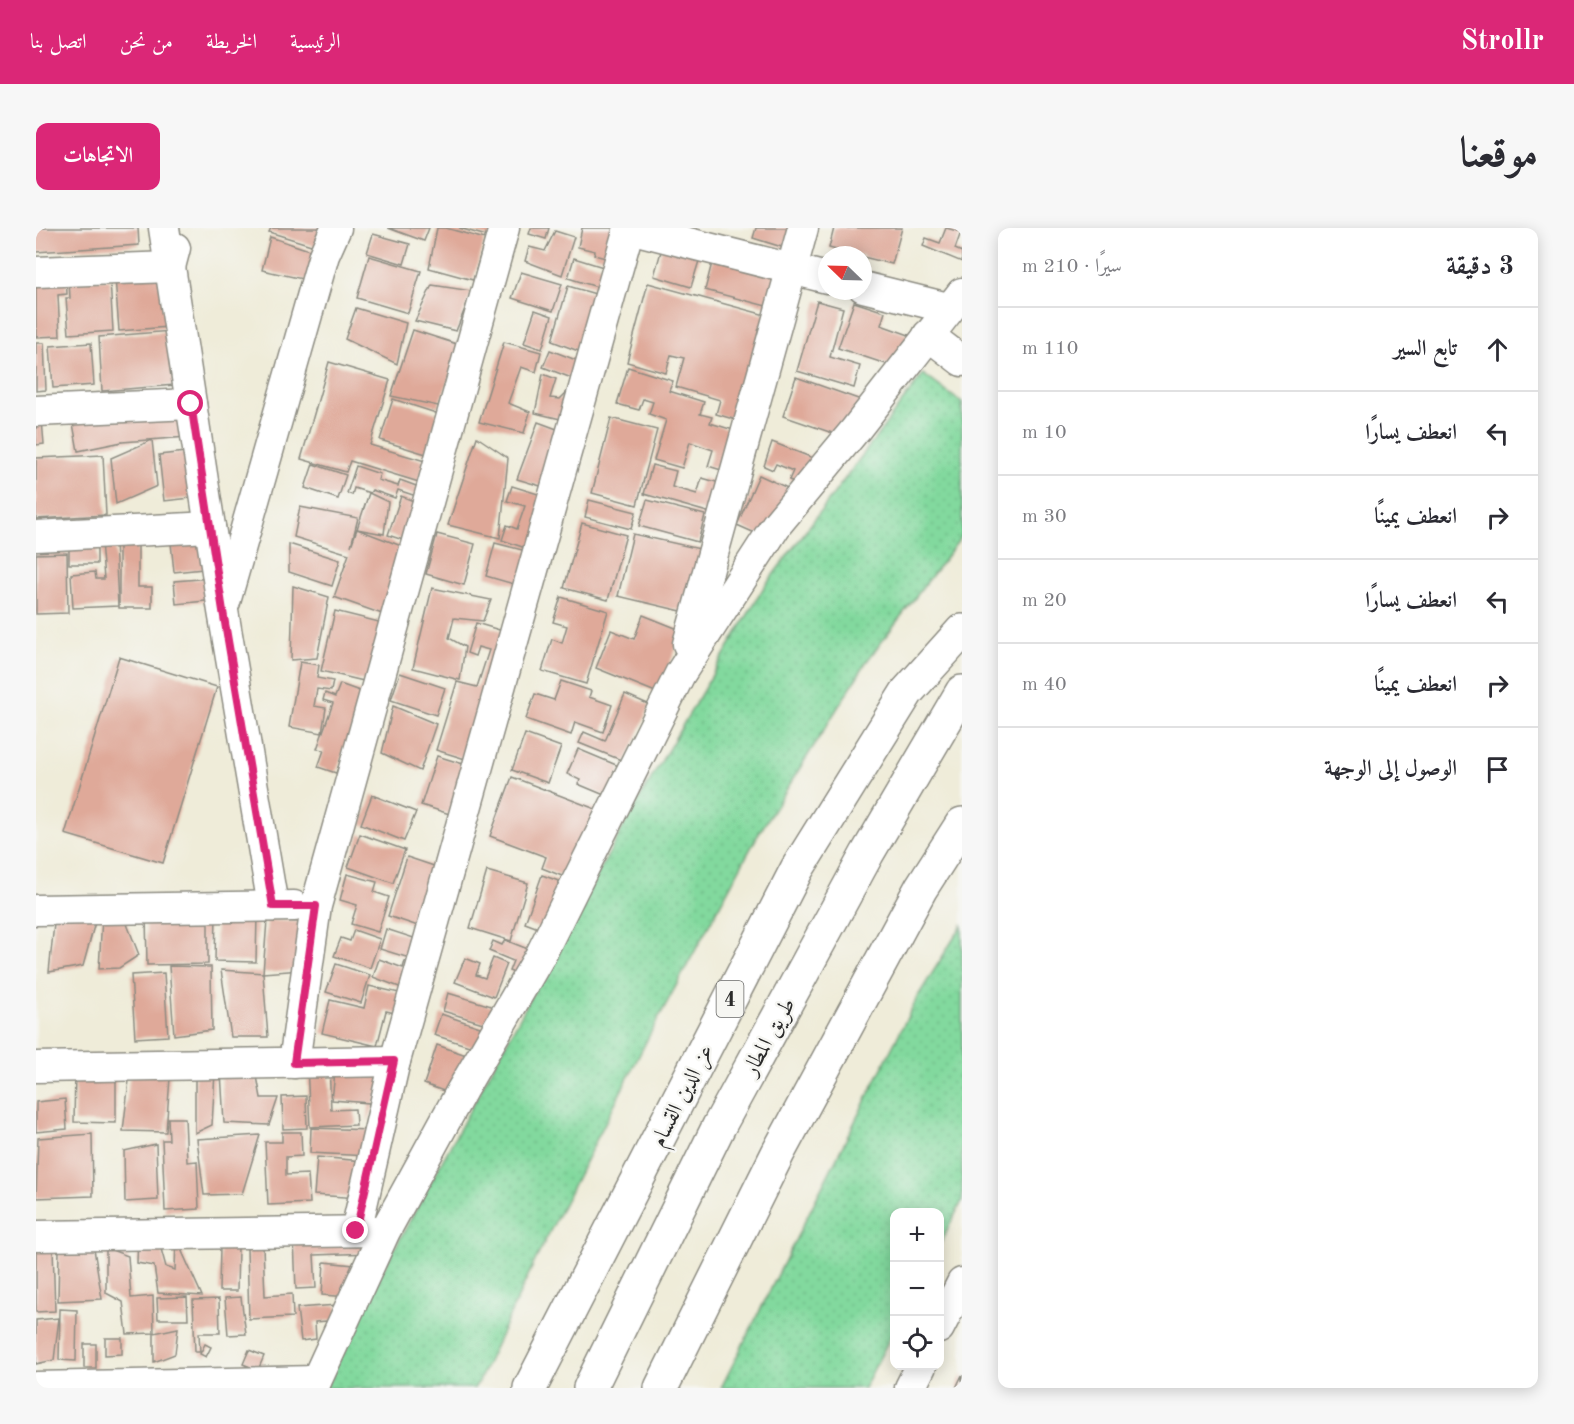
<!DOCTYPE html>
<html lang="ar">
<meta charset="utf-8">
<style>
:root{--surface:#fff;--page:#f7f7f7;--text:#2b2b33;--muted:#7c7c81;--line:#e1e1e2;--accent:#db2777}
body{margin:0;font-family:"Old Standard TT",Amiri,serif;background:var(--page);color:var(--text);direction:rtl}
.controls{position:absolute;right:18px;bottom:18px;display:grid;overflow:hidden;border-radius:12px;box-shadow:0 3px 15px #0003}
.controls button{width:54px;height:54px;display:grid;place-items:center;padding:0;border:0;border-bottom:2px solid var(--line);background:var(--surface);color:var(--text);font:30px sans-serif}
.compass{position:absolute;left:782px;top:18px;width:54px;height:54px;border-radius:50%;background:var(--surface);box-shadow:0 3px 15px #0003;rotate:293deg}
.stop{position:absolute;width:18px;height:18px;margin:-14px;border:4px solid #db2777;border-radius:50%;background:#fff}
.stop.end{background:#db2777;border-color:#fff;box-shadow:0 2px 6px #0008}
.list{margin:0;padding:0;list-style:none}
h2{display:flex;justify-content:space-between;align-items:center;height:78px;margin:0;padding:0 24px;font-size:26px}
h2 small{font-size:20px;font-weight:400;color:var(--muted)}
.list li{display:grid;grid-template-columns:39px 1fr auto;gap:18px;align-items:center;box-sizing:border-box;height:84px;padding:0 24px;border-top:2px solid var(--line)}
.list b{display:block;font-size:22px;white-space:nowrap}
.list em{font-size:20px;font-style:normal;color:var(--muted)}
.icon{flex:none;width:33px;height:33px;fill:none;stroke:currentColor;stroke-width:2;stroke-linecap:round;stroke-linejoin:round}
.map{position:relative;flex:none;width:926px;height:1160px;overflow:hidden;direction:ltr;border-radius:12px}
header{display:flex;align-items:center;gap:36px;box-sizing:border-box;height:84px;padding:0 30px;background:var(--accent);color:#fff}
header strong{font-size:28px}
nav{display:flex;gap:33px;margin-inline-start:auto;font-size:21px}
.intro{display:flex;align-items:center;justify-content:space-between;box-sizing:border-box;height:144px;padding:0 36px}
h1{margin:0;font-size:42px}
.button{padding:15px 27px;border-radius:12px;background:var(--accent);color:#fff;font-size:21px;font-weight:700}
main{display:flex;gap:36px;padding:0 36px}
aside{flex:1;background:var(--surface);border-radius:12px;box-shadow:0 3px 15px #0003}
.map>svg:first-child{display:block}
</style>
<header>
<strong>Strollr</strong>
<nav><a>الرئيسية</a><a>الخريطة</a><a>من نحن</a><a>اتصل بنا</a></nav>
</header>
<div class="intro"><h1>موقعنا</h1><a class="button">الاتجاهات</a></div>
<main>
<aside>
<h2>3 دقيقة<small>سيرًا · 210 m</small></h2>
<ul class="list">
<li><svg class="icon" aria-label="ahead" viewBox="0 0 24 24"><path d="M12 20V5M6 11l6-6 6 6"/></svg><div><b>تابع السير</b></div><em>110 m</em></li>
<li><svg class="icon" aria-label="left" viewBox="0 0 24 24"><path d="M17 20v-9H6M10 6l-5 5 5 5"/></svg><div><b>انعطف يسارًا</b></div><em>10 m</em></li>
<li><svg class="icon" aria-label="right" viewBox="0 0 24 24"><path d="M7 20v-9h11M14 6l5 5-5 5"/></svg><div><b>انعطف يمينًا</b></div><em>30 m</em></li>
<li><svg class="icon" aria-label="left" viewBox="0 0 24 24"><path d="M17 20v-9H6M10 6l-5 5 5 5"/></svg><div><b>انعطف يسارًا</b></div><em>20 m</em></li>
<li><svg class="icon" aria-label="right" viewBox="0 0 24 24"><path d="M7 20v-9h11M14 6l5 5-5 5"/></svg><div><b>انعطف يمينًا</b></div><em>40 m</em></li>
<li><svg class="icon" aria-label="arrive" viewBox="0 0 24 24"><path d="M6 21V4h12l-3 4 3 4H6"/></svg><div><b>الوصول إلى الوجهة</b></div></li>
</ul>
</aside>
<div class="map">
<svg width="926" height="1160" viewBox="0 0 926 1160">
<defs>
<pattern id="park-dots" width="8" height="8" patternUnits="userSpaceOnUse" patternTransform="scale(1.5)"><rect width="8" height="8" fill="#82d99e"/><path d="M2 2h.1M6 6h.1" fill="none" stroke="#70ba88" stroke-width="1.8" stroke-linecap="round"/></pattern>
</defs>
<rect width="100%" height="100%" fill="#f6f6f2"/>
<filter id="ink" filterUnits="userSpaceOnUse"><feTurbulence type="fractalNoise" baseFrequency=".0167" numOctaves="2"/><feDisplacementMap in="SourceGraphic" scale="12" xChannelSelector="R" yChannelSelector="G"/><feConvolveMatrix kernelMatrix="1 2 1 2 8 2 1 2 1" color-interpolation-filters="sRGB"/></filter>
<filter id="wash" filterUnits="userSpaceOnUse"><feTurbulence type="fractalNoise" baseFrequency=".008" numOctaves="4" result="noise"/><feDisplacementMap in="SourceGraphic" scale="24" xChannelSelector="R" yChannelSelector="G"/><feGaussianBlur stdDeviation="1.35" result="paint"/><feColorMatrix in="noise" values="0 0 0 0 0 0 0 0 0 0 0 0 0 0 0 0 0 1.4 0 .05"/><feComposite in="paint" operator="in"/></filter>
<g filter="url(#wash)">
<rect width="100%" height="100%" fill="#efecd9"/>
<g fill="url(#park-dots)" stroke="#568264" stroke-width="1.5">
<path d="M887,146L926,175V308L831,433L722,607L615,804L499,1033L443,1153L438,1160H288L314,1103L596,583L728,359Z"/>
<path d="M926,697V973L904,1016L903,984H858V1102L828,1160H685L882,768Z"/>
</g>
<g id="blocks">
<g fill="#dfa999">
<path d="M0,0H102L103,17L0,24Z"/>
<path d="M235,0H291L285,20L233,4Z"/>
<path d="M352,0H393L388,13Z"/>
<path d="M401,0H410L449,11L437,52L393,40Z"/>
<path d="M423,0H457L454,9Z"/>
<path d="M495,0H513L510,11L493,6Z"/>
<path d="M546,0H579L581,33L558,27L559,23L542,19Z"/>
<path d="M720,0H756L749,20L717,10Z"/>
<path d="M798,0H866L856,36L827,29V27H819L793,20Z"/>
<path d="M910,0L925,4L919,21L926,24V34L887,18L890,10L904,15Z"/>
<path d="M519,3L538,9L526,47L489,33L493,19L509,23Z"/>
<path d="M337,6L374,16L368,36L331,25Z"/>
<path d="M234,9L288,27L275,53L226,42Z"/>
<path d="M628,13L666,23L655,59L618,48Z"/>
<path d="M678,27L747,45L738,80L669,62Z"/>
<path d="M333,28L385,43L372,85L321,70Z"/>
<path d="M538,30L577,42L571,62L532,50Z"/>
<path d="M485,44L526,56L517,83L476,70Z"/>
<path d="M128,45L132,99L83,103L79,49Z"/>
<path d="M30,47L31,66L22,67L24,108L0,109V49Z"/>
<path d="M74,51L77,103L33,106L30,70H34L33,53Z"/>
<path d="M612,55L733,88L704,193L680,186L684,172L640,159L648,130L635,127L630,145L591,134Z"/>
<path d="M396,57L436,63L420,103L379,93Z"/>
<path d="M532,58L570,69L553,127L516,113Z"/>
<path d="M781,73L807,80L794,129L824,138L818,160L761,143Z"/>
<path d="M818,74L849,84L845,97L873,107L862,140L802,120Z"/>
<path d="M320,80L370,95L361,136L309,111Z"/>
<path d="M499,82L516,88L506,121L488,115Z"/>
<path d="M377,102L427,118L402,178L355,168Z"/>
<path d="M135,103L139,157L66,163L63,109Z"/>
<path d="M468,114L505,124L500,144L485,139L472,175L494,184L488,205L443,194Z"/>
<path d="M0,115H8L10,162L0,163Z"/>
<path d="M55,115L58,157L17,160L14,118Z"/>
<path d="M514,122L540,132L542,125L546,154L507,139Z"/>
<path d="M293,134L354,152L334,217L389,233L383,254L314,233L310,244L265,231Z"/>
<path d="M592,139L637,153L633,163L668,174L664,186L676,189L674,195L704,204L692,244L672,238L677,222L654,214L646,240L618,232L630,192L613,186L617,174L607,171L603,182L581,176Z"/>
<path d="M507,146L520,151L514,170L524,171L532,163L542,168L533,193L499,185Z"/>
<path d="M760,149L825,172L811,210L747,188Z"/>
<path d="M0,169H4L8,216L0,217Z"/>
<path d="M357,171L403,186L390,226L344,212Z"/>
<path d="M145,182L151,209L86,214L42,223L36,190Z"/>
<path d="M575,190L621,202L601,277L556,265Z"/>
<path d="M502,194L529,204L508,259L481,251Z"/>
<path d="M441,209L472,230L464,310L412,297Z"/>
<path d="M116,212L121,258L80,276L75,230Z"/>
<path d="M736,214L782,232L767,257L753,252L757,243L740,236L737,242L728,238Z"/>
<path d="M159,223L164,269L128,273L123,227Z"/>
<path d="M67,227L70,287L0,291V230Z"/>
<path d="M277,236L310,247L302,271L269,260Z"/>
<path d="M616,237L640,243L636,259L661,266L666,250L691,257L675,285L608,266Z"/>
<path d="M320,238L344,246L342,252L362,258L364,252L383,259L380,268L362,262L359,270L336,262L334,265L318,260L316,267L311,265Z"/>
<path d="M723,247L754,261L728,309L701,297Z"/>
<path d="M476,258L515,270L498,323L466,312L471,297L481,301L489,278L471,273Z"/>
<path d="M333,265L352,274L348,306L321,301Z"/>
<path d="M365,268L380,274L373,314L352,307Z"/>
<path d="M553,272L600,284L595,301L549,289Z"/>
<path d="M611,272L669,287L662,314L603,298Z"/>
<path d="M264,279L322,290L315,318L321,301L368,319L349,387L298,369L313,326L258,309Z"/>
<path d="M546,295L590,307L572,372L528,360Z"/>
<path d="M172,301L177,340L138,344L134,305Z"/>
<path d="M401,306L439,316L428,357L390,346Z"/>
<path d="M597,306L673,323L658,386L582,368Z"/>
<rect x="33" y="312" width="28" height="24"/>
<path d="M65,313H79L82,378L37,380L35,346L59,344L60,351H68Z"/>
<path d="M83,313H102V359H116V380H83Z"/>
<path d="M459,315L498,325L488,359L450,348Z"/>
<path d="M253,316L304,332L296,358L253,344Z"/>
<path d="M31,325L32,385L0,386V326Z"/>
<path d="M177,350L179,372L140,376L138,353Z"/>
<path d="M257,358L293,369L281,430L255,432Z"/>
<path d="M396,360L455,372L447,393L418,390L413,410L429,419L424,452L377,440Z"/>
<path d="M525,369L572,383L550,456L506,443L516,411L526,415L531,398L517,394Z"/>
<path d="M299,383L347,395L332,454L285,443Z"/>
<path d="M607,387L647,403L622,465L560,440L575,402L598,411Z"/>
<path d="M440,395L477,406L439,534L400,522L421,454L441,459L453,422L442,419L439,428L431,425Z"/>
<path d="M83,429L181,459L127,635L29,606Z"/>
<path d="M264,434L283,437L281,450L297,453L295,463L281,461L278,478L290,480L286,505L253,499Z"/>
<path d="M364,445L409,460L400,487L355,472Z"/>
<path d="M525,453L555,463L553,469L576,477L567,504L539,494L535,507L490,491L499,466L518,472Z"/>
<path d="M304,456L329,465L300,545L282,539L288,522L281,521L297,475L287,472L289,465L299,469Z"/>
<path d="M589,466L614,477L590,534L543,515L548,504L569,513Z"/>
<path d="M357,478L400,496L384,543L346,525Z"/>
<path d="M489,506L525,519L512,555L476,542Z"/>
<path d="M542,521L585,539L573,569L542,556L544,552L531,546Z"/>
<path d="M401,528L437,539L420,588L385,577Z"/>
<path d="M476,549L562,582L536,652L506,640L510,629L454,608Z"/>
<path d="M336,567L380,584L368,613L325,596Z"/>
<path d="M324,606L369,622L357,655L312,639Z"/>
<path d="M371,629L410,642L397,680L387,676L383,688L394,692L391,701L352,688Z"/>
<path d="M451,643L492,655L475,713L434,700Z"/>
<path d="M311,646L341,654L338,664L353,669L342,704L315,696L321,677L304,672Z"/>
<path d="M506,647L531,656L513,704L489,695Z"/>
<path d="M86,683L103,727L83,740L63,741L66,689Z"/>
<path d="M180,685L221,686L220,734L179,733Z"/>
<path d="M19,686L61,687L47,738L13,744Z"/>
<path d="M172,686V736L111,737L110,687Z"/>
<path d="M231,692L264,694L265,742L227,745Z"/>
<path d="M350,701L381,711L383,733L344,721Z"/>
<path d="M318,702L344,711L334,740L298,728L305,710L314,713Z"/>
<path d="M469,712L502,725L492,750L473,743L477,733L453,723L457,713L466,717Z"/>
<path d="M429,730L444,736L440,747L449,750L457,730L471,736L458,769L419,754Z"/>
<path d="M343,731L367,740L369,733L383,738L374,763L337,749Z"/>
<path d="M300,736L334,747L325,775L290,764Z"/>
<path d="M133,738L175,739L176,802L138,807Z"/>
<path d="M185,742L227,745L232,809H195Z"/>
<path d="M128,745L132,808L99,810L95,747Z"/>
<path d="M333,758L372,767L367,787L350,783L341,818L286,805L294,772L328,780Z"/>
<path d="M412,765L462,780L457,798L407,783Z"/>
<path d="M405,786L453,802L446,822L398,807Z"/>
<path d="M401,817L436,829L422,868L388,856Z"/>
<path d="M135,836L130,904L87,903L94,844Z"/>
<path d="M159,836L179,844L176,897L159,905Z"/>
<path d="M293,836L295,882L319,881L320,897L274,899L271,837Z"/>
<path d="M300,836L348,848L332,894L333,875L296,872Z"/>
<path d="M39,843L80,844V895L38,894Z"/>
<path d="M220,843L225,870H242L233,897L188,895L185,844Z"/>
<path d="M270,868L271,900L247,901L246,869Z"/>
<path d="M29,871L31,901L0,904V874Z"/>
<path d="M132,890H149L151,934L161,933L163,981L129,983L126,912H133Z"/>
<path d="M275,900L334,902L333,928L274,925Z"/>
<path d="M246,904H265L266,928L250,929V947L272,946L274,975L232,977L229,914H246Z"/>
<path d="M56,906L57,968L0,970L2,910Z"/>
<path d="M224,907L206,966L168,967L161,911Z"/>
<path d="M120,916L122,972L89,974L88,923Z"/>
<path d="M281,929L327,933L324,970L278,967Z"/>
<path d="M102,1006L122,1010L130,1039L139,1042L140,1010L166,1068L122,1065L118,1038L101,1035Z"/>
<path d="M334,1008L335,1025L278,1027L280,1060L260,1061L258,1011Z"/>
<path d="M184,1019H202L201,1063H183Z"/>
<path d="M227,1019L229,1068L256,1066L257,1089L213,1091L211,1020Z"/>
<path d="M17,1020L19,1083L0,1084V1021Z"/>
<path d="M70,1020L92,1028L95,1070L117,1068L118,1105L91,1106L87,1074L70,1065Z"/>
<path d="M23,1021H58L66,1071L22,1073Z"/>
<path d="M288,1034L318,1037L315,1069L286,1067Z"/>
<path d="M151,1069L152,1091H122L121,1070Z"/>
<path d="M205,1069L210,1106L192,1107L189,1070Z"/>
<path d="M183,1071L184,1105H163L164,1124H159L157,1072Z"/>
<path d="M301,1077L303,1092L279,1094L280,1111L265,1113L261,1080Z"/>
<path d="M24,1081L41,1082L40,1133L23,1132Z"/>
<path d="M23,1090L18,1132L0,1136V1092Z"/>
<path d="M142,1100L139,1126L118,1134V1105Z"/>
<path d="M69,1110H86V1126L69,1127Z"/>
<rect x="48" y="1116" width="12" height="24"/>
<path d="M169,1116L175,1119L170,1129L164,1126Z"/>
<path d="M213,1122L228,1128L222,1142L207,1136Z"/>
<path d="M926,1147V1160H920Z"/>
</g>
</g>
</g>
<g filter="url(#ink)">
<use href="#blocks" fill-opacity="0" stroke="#8d8c82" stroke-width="1.5"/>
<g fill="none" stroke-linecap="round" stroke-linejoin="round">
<g stroke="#8d8c82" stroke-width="33">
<g id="minor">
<path d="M128,0L187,383L237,678"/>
<path d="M593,0L791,50"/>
<path d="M0,44L134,39L139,20"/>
<path d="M827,59L912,80"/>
<path d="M892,107L926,133"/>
<path d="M0,183L155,176"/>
<path d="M0,308L174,299"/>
<path d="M189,374L288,27L300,0"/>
<path d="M652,416L767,0"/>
<path d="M0,682L258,678"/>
<path d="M258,835L280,678L468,0"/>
<path d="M0,839L359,833"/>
<path d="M320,1003L359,833L593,0"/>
<path d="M0,1008L339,1003"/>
<path d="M903,1100L926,1055"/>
<path d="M0,1159L280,1153"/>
<path d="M277,1160L349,1003L426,862L504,728L644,446L741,296L820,201L926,65"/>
<path d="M874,1160L885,1138"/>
</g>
</g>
<g stroke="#8d8c82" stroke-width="36">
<path id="major" d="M554,1160L683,898L831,626L926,464"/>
</g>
<g stroke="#8d8c82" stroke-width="36">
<g id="highway">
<path d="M494,1160L761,641L871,464L926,403"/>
<path d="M625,1160L742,925L885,660L926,596"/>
</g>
</g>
<use href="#minor" stroke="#fff" stroke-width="30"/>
<use href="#major" stroke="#fff" stroke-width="33"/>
<use href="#highway" stroke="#fff" stroke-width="33"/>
</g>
</g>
<g fill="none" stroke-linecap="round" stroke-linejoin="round" filter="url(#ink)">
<path stroke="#db2777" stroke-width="8" d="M155,176L187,383L237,678H280L258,835L358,833L320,1003"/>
</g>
<g text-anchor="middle" stroke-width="5" stroke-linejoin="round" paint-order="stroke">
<rect fill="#f6f6f2" stroke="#686867" stroke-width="1.5" x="680.5" y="753" width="27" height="36" rx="4.5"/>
<g font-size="21" font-weight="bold" fill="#2b2b2b">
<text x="694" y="778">4</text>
</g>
<g font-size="22" fill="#2b2b2b" stroke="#f6f6f2">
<text transform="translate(732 808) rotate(-61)" y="8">طريق المطار</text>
<text transform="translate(645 867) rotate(-63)" y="8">عز الدين القسام</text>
</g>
</g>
</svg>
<div class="controls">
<button>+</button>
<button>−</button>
<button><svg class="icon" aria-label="locate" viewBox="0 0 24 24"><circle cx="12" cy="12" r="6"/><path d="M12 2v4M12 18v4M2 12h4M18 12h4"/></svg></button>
</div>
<svg class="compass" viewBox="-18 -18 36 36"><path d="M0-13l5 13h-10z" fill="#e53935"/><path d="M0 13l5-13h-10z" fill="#7c7c81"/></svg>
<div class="stop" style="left:155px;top:176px"></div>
<div class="stop end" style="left:320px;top:1003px"></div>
</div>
</main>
